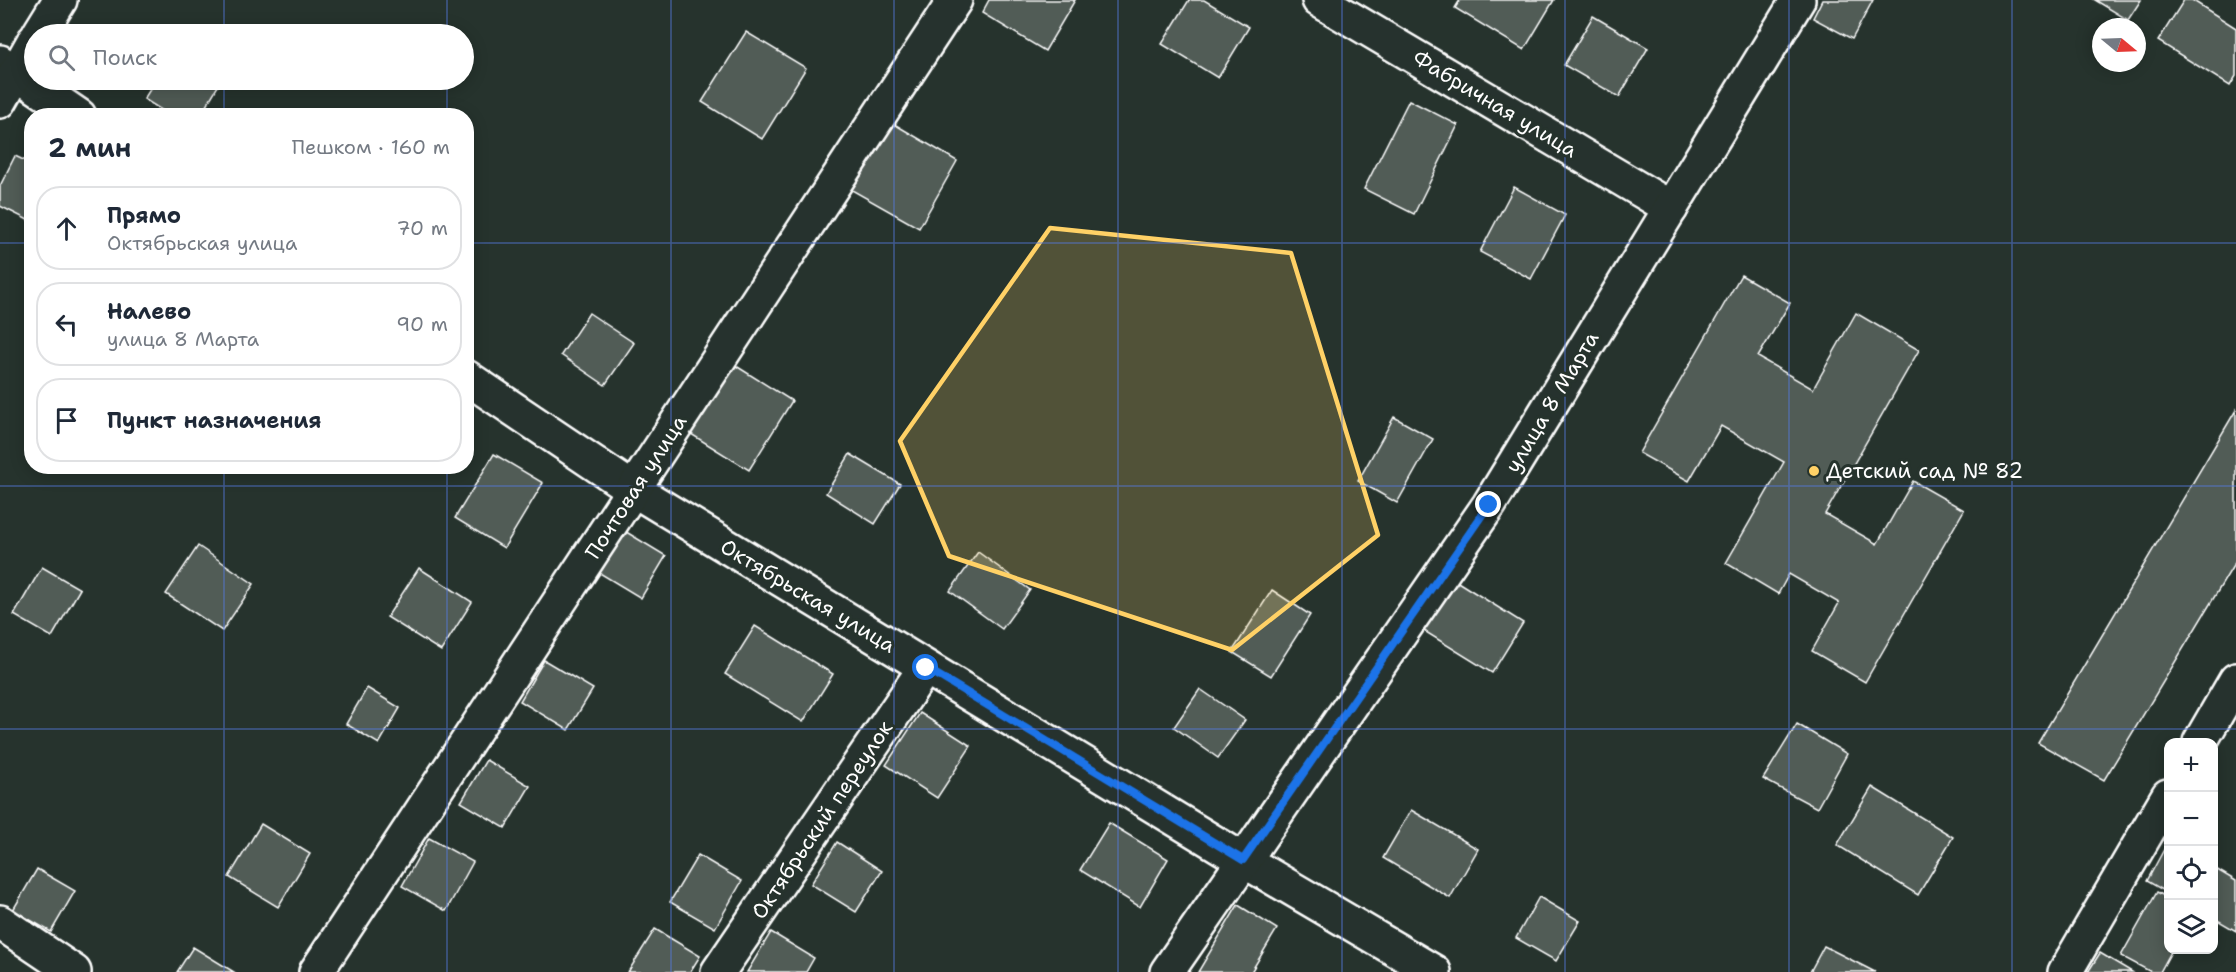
<!DOCTYPE html>
<html lang="ru">
<meta charset="utf-8">
<style>
:root{--surface:#fff;--page:#f6f6f7;--text:#1f2937;--muted:#747a83;--line:#e0e1e3}
body{margin:0;font-family:"Shantell Sans",sans-serif;background:var(--page);color:var(--text)}
.controls{position:absolute;right:18px;bottom:18px;display:grid;overflow:hidden;border-radius:12px;box-shadow:0 3px 15px #0003}
.controls button{width:54px;height:54px;display:grid;place-items:center;padding:0;border:0;border-bottom:2px solid var(--line);background:var(--surface);color:var(--text);font:30px sans-serif}
.compass{position:absolute;left:2092px;top:18px;width:54px;height:54px;border-radius:50%;background:var(--surface);box-shadow:0 3px 15px #0003;rotate:109deg}
.stop{position:absolute;width:18px;height:18px;margin:-14px;border:4px solid #1a73e8;border-radius:50%;background:#fff}
.stop.end{background:#1a73e8;border-color:#fff;box-shadow:0 2px 6px #0008}
.list{margin:0;padding:0;list-style:none}
h2{display:flex;justify-content:space-between;align-items:center;height:78px;margin:0;padding:0 24px;font-size:26px}
h2 small{font-size:20px;font-weight:400;color:var(--muted)}
.list li{display:grid;grid-template-columns:39px 1fr auto;gap:18px;align-items:center;box-sizing:border-box;height:84px;margin:0 12px 12px;padding:0 12px;border:2px solid var(--line);border-radius:24px}
.list b{display:block;font-size:22px;white-space:nowrap}
.list p{margin:0;font-size:20px;white-space:nowrap;color:var(--muted)}
.list em{font-size:20px;font-style:normal;color:var(--muted)}
.icon{flex:none;width:33px;height:33px;fill:none;stroke:currentColor;stroke-width:2;stroke-linecap:round;stroke-linejoin:round}
.map{position:relative;flex:none;width:2236px;height:972px;overflow:hidden}
.search{position:absolute;background:var(--surface);box-shadow:0 3px 15px #0003;left:24px;top:24px;width:450px;height:66px;display:flex;align-items:center;gap:15px;box-sizing:border-box;padding:0 21px;border-radius:33px;color:var(--muted);font-size:22px}
.panel{position:absolute;background:var(--surface);box-shadow:0 3px 15px #0003;left:24px;top:108px;width:450px;height:366px;border-radius:24px}
.map>svg:first-child{display:block}
</style>
<div class="map">
<svg width="2236" height="972" viewBox="0 0 2236 972">
<rect width="100%" height="100%" fill="#26332d"/>
<filter id="ink" filterUnits="userSpaceOnUse"><feTurbulence type="fractalNoise" baseFrequency=".0167" numOctaves="2"/><feDisplacementMap in="SourceGraphic" scale="12" xChannelSelector="R" yChannelSelector="G"/><feConvolveMatrix kernelMatrix="1 2 1 2 8 2 1 2 1" color-interpolation-filters="sRGB"/></filter>
<g filter="url(#ink)">
<g fill="#515c57" stroke="#fff" stroke-width="1.5">
<path d="M989,0H1075L1045,51L982,13Z"/>
<path d="M1189,0H1204L1249,27L1218,78L1162,44Z"/>
<path d="M1460,0H1554L1524,50L1455,8Z"/>
<path d="M1822,0H1873L1852,39L1813,18Z"/>
<path d="M2095,0H2141L2128,20Z"/>
<path d="M2184,0H2192L2236,28V76L2230,86L2158,41Z"/>
<path d="M1593,16L1648,48L1619,97L1564,65Z"/>
<path d="M746,32L806,68L762,139L702,102Z"/>
<path d="M156,80H218L221,81L200,116H171L144,99Z"/>
<path d="M1409,100L1458,125L1414,214L1364,189Z"/>
<path d="M889,121L957,161L919,228L850,189Z"/>
<path d="M15,156L32,164V213L28,220L0,206V186Z"/>
<path d="M1514,187L1565,215L1531,279L1480,252Z"/>
<path d="M1741,275L1790,303L1758,357L1813,389L1856,313L1919,350L1825,514L1877,544L1913,481L1964,510L1865,682L1812,651L1839,603L1789,574L1778,594L1726,563L1784,462L1721,426L1689,481L1639,453Z"/>
<path d="M589,313L634,343L605,385L561,355Z"/>
<path d="M733,364L792,401L749,470L691,434Z"/>
<path d="M2236,410V561L2104,780L2038,743Z"/>
<path d="M1394,417L1433,439L1397,503L1358,481Z"/>
<path d="M494,454L543,483L504,548L455,518Z"/>
<path d="M850,454L900,484L875,524L826,493Z"/>
<path d="M618,527L666,556L641,598L593,569Z"/>
<path d="M198,546L254,584L222,631L166,594Z"/>
<path d="M978,552L1030,590L1002,629L950,591Z"/>
<path d="M42,567L80,589L52,637L14,615Z"/>
<path d="M419,568L472,602L441,651L387,617Z"/>
<path d="M1453,579L1523,623L1492,673L1421,629Z"/>
<path d="M1272,590L1310,615L1271,676L1232,652Z"/>
<path d="M755,626L833,674L803,722L725,674Z"/>
<path d="M544,660L593,689L568,730L520,701Z"/>
<path d="M367,688L400,708L379,744L346,724Z"/>
<path d="M1200,689L1245,720L1218,758L1174,727Z"/>
<path d="M920,713L971,746L937,798L886,765Z"/>
<path d="M1797,724L1847,754L1817,808L1763,779Z"/>
<path d="M486,760L530,786L505,828L461,802Z"/>
<path d="M1872,787L1953,837L1918,895L1837,845Z"/>
<path d="M1411,810L1478,849L1450,898L1383,858Z"/>
<path d="M1109,823L1168,859L1140,907L1080,870Z"/>
<path d="M261,824L310,854L278,907L229,877Z"/>
<path d="M429,838L473,862L446,911L402,886Z"/>
<path d="M837,842L882,871L856,912L811,884Z"/>
<path d="M2168,842V893L2147,881Z"/>
<path d="M698,855L742,881L715,928L670,902Z"/>
<path d="M2214,868L2236,881V931L2214,918Z"/>
<path d="M37,869L75,891L51,932L13,910Z"/>
<path d="M2157,892L2168,898V950H2172L2160,972H2151L2121,956Z"/>
<path d="M1539,897L1580,921L1556,961L1516,938Z"/>
<path d="M1238,905L1277,929L1251,972H1198Z"/>
<path d="M655,929L700,956L690,972H628Z"/>
<path d="M771,932L814,958L806,972H747Z"/>
<path d="M1824,946L1875,972H1810Z"/>
<path d="M193,947L234,972H177Z"/>
<path d="M2100,953L2132,972H2088Z"/>
</g>
<g fill="none" stroke-linecap="round" stroke-linejoin="round">
<g stroke="#fff" stroke-width="38">
<g id="minor">
<path d="M1319,0L1671,208"/>
<path d="M0,62L79,116"/>
<path d="M466,377L634,490L1243,860L1434,972"/>
<path d="M2200,742L2236,680"/>
<path d="M0,922L74,972"/>
<path d="M316,972L955,0"/>
<path d="M718,972L925,668"/>
<path d="M1167,972L1489,505L1798,0"/>
<path d="M2065,972L2168,796"/>
</g>
</g>
<g stroke="#fff" stroke-width="38">
<g id="tertiary">
<path d="M39,34L60,0"/>
<path d="M0,101L34,41"/>
</g>
</g>
<use href="#minor" stroke="#26332d" stroke-width="33"/>
<use href="#tertiary" stroke="#26332d" stroke-width="33"/>
</g>
</g>
<g fill="none" stroke-linecap="round" stroke-linejoin="round" filter="url(#ink)">
<path stroke="#1a73e8" stroke-width="8" d="M926,668L1243,860L1489,505"/>
</g>
<path fill="#ffd166" fill-opacity="0.2" stroke="#ffd166" stroke-width="4.5" stroke-linejoin="round" d="M1050,228L1291,253L1378,535L1232,650L949,556L900,441Z"/>
<path fill="none" stroke="#567ae2" stroke-width="1.5" stroke-opacity="0.55" d="M224,0V34M447,0V34M671,0V972M894,0V972M1118,0V972M1342,0V972M1565,0V972M1789,0V972M2012,0V972M224,80V116M447,80V116M0,243H32M466,243H2236M224,466V972M447,466V972M0,486H2236M0,729H2236"/>
<circle fill="#ffd166" stroke="#26332d" stroke-width="2" cx="1814" cy="471" r="6"/>
<g text-anchor="middle" stroke-width="6" stroke-linejoin="round" paint-order="stroke">
<g font-size="21" fill="#fff" stroke="#26332d">
<text transform="translate(1495 104) rotate(31)" y="7">Фабричная улица</text>
<text transform="translate(1552 402) rotate(-59)" y="7">улица 8 Марта</text>
<text transform="translate(636 487) rotate(-57)" y="7">Почтовая улица</text>
<text transform="translate(808 596) rotate(31)" y="7">Октябрьская улица</text>
<text transform="translate(822 820) rotate(-56)" y="7">Октябрьский переулок</text>
</g>
<g font-size="21" fill="#fff" stroke="#26332d" text-anchor="start">
<text x="1826" y="478">Детский сад № 82</text>
</g>
</g>
</svg>
<div class="controls">
<button>+</button>
<button>−</button>
<button><svg class="icon" aria-label="locate" viewBox="0 0 24 24"><circle cx="12" cy="12" r="6"/><path d="M12 2v4M12 18v4M2 12h4M18 12h4"/></svg></button>
<button><svg class="icon" aria-label="layers" viewBox="0 0 24 24"><path d="M12 4l9 5-9 5-9-5zM3 14l9 5 9-5"/></svg></button>
</div>
<svg class="compass" viewBox="-18 -18 36 36"><path d="M0-13l5 13h-10z" fill="#e53935"/><path d="M0 13l5-13h-10z" fill="#747a83"/></svg>
<div class="stop" style="left:926px;top:668px"></div>
<div class="stop end" style="left:1489px;top:505px"></div>
<div class="search"><svg class="icon" aria-label="search" viewBox="0 0 24 24"><circle cx="10" cy="10" r="6"/><path d="M15 15l6 6"/></svg>Поиск</div>
<section class="panel">
<h2>2 мин<small>Пешком · 160 m</small></h2>
<ul class="list">
<li><svg class="icon" aria-label="ahead" viewBox="0 0 24 24"><path d="M12 20V5M6 11l6-6 6 6"/></svg><div><b>Прямо</b><p>Октябрьская улица</p></div><em>70 m</em></li>
<li><svg class="icon" aria-label="left" viewBox="0 0 24 24"><path d="M17 20v-9H6M10 6l-5 5 5 5"/></svg><div><b>Налево</b><p>улица 8 Марта</p></div><em>90 m</em></li>
<li><svg class="icon" aria-label="arrive" viewBox="0 0 24 24"><path d="M6 21V4h12l-3 4 3 4H6"/></svg><div><b>Пункт назначения</b></div></li>
</ul>
</section>
</div>
